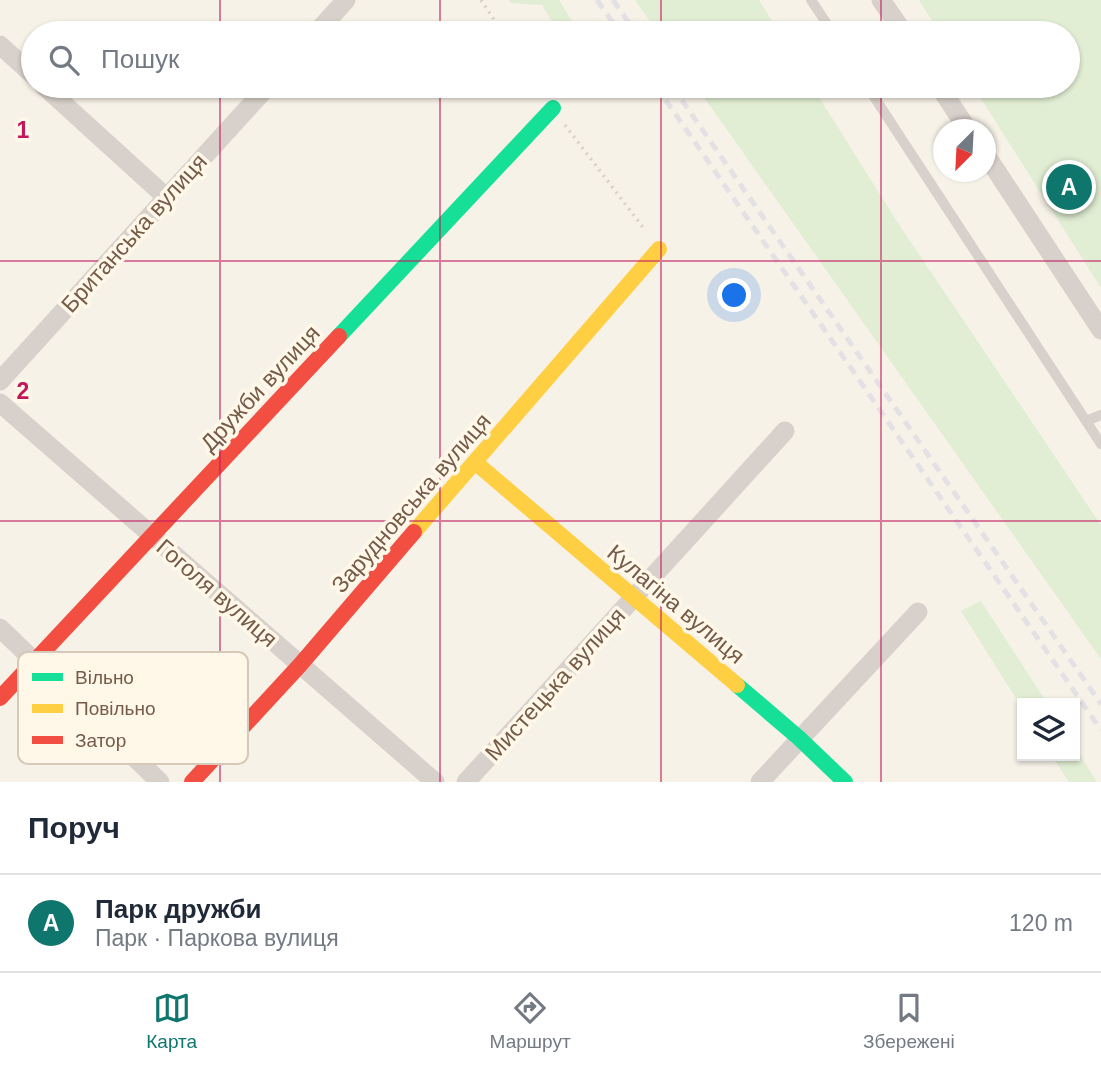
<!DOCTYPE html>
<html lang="uk">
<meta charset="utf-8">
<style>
:root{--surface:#fff;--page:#f6f6f7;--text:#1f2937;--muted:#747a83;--line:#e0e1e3;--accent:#0f766e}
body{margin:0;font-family:Helvetica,sans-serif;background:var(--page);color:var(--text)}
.controls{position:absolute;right:21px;bottom:21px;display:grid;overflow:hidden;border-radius:0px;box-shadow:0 2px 5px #0004}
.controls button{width:63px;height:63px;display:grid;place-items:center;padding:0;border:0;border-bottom:2px solid var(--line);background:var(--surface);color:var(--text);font:35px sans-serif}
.compass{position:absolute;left:933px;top:119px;width:63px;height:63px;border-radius:50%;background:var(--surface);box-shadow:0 2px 5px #0004;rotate:204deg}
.you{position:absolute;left:735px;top:296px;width:24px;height:24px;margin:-18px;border:5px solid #fff;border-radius:50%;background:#1a73e8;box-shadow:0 0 0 10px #1a73e833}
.badge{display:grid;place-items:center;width:46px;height:46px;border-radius:50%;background:var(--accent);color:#fff;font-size:23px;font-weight:700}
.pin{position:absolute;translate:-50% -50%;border:4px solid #fff;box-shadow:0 2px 7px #0006}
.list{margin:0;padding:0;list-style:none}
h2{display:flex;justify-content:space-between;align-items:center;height:91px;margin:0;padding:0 28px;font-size:30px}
h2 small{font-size:23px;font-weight:400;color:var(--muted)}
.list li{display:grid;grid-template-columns:46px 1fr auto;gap:21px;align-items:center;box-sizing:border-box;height:98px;padding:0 28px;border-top:2px solid var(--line)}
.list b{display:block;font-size:26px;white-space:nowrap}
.list p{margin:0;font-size:23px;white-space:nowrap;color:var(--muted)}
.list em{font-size:23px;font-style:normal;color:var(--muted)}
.icon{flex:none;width:38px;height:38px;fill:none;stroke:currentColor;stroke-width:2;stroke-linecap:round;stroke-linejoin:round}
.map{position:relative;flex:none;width:1101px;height:782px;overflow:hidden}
.search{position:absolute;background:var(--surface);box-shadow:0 2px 5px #0004;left:21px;right:21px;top:21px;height:77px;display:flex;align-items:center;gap:18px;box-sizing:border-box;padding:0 24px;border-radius:38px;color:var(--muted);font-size:26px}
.sheet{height:189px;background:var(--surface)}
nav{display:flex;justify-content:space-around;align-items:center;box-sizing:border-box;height:98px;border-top:2px solid var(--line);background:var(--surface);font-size:19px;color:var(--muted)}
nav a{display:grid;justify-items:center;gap:4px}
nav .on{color:var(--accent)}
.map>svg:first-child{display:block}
</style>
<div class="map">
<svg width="1101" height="782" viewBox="0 0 1101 782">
<rect width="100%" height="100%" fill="#f7f2e8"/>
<g fill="#e1eed3">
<path d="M509,0H559L579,33H559L542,5L510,3Z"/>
<path d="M635,0H759L780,33H658Z"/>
<path d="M919,0H1101V288L973,86H1068V33H940Z"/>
<path d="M696,86H812L898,223L1101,525V659Z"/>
<path d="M981,601L1047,703H1022V708L961,611Z"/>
<path d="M1075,747L1097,782H1069L1052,756H1075Z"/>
</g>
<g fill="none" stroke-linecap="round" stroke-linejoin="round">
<g stroke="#d8d0c9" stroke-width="3.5" stroke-dasharray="2 5" stroke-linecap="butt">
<path d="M481,0L503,33"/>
<path d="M565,125L645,230"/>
</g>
<g stroke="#d8d0ca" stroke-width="10">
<path d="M811,0L833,33"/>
<path d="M867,86L1101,444"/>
<path d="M1086,421L1101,415"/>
</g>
<g stroke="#d8d0ca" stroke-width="19">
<path d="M881,0L904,33"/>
<path d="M316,33L346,0"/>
<path d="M0,45L33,75"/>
<path d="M44,86L166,197"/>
<path d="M939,86L968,130"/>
<path d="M986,155L1101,330"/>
<path d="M0,381L268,86"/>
<path d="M0,403L435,782"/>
<path d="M0,628L160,782"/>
<path d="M466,782L785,431"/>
<path d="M760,782L918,612"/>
</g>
<g stroke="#16e098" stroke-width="16">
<path d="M339,336L553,108"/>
<path d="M737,685L799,738L845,782"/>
</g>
<g stroke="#ffcf43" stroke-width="16">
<path d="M476,463L737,685"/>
<path d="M414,532L659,249"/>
</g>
<g stroke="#f24e42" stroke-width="16">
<path d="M0,698L339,336"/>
<path d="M192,782L300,665L414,532"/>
</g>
<g stroke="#e4e1e4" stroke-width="5" stroke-dasharray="10 7" stroke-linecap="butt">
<path d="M597,0L620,33"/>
<path d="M613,0L636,33"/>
<path d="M656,86L1101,730"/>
<path d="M672,86L1101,704"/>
</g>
</g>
<path fill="none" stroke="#c2185b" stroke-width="2" stroke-opacity="0.55" d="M220,0V33M440,0V33M661,0V33M881,0V33M220,86V782M440,86V782M661,86V782M881,86V782M0,261H1101M0,521H1101"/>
<g text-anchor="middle" stroke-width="7" stroke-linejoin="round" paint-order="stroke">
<g font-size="23" fill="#755b48" stroke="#fff8e9">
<text transform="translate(134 233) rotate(-48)" y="8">Британська вулиця</text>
<text transform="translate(260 388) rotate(-47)" y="8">Дружби вулиця</text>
<text transform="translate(411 503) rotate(-49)" y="8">Зарудновська вулиця</text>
<text transform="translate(217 593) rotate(41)" y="8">Гоголя вулиця</text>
<text transform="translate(676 604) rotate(40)" y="8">Кулагіна вулиця</text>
<text transform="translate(555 684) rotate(-48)" y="8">Мистецька вулиця</text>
</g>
</g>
<rect x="18" y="652" width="230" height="112" rx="10" fill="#fff8e9" stroke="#d6c9b9" stroke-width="2"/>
<rect x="32" y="673" width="31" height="8" fill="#16e098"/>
<rect x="32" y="704" width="31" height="9" fill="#ffcf43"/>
<rect x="32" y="736" width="31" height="8" fill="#f24e42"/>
<g font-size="19" fill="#755b48">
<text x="75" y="684">Вільно</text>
<text x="75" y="715">Повільно</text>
<text x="75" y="747">Затор</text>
</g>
<g font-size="23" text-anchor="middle" font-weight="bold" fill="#c2185b" stroke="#fff8e9" stroke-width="7" stroke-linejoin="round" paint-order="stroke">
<text x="23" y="138">1</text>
<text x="23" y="399">2</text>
</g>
</svg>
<div class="controls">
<button><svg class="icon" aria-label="layers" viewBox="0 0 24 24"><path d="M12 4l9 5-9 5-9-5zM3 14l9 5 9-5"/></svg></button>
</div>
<svg class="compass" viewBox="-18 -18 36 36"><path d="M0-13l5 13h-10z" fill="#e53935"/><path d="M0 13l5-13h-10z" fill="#747a83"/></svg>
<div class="you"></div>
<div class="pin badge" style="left:1069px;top:187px">A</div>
<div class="search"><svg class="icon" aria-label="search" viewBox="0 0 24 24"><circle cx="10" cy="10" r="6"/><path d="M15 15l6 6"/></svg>Пошук</div>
</div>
<section class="sheet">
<h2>Поруч<small></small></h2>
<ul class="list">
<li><span class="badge">A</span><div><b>Парк дружби</b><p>Парк · Паркова вулиця</p></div><em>120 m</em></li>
</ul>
</section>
<nav>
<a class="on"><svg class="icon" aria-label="map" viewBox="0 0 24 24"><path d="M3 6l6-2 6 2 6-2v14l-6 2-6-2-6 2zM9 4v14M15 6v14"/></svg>Карта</a>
<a><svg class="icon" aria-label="directions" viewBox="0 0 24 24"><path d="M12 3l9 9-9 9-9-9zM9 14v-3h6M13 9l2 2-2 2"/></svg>Маршрут</a>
<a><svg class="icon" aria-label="saved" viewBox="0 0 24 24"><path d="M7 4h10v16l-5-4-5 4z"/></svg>Збережені</a>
</nav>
